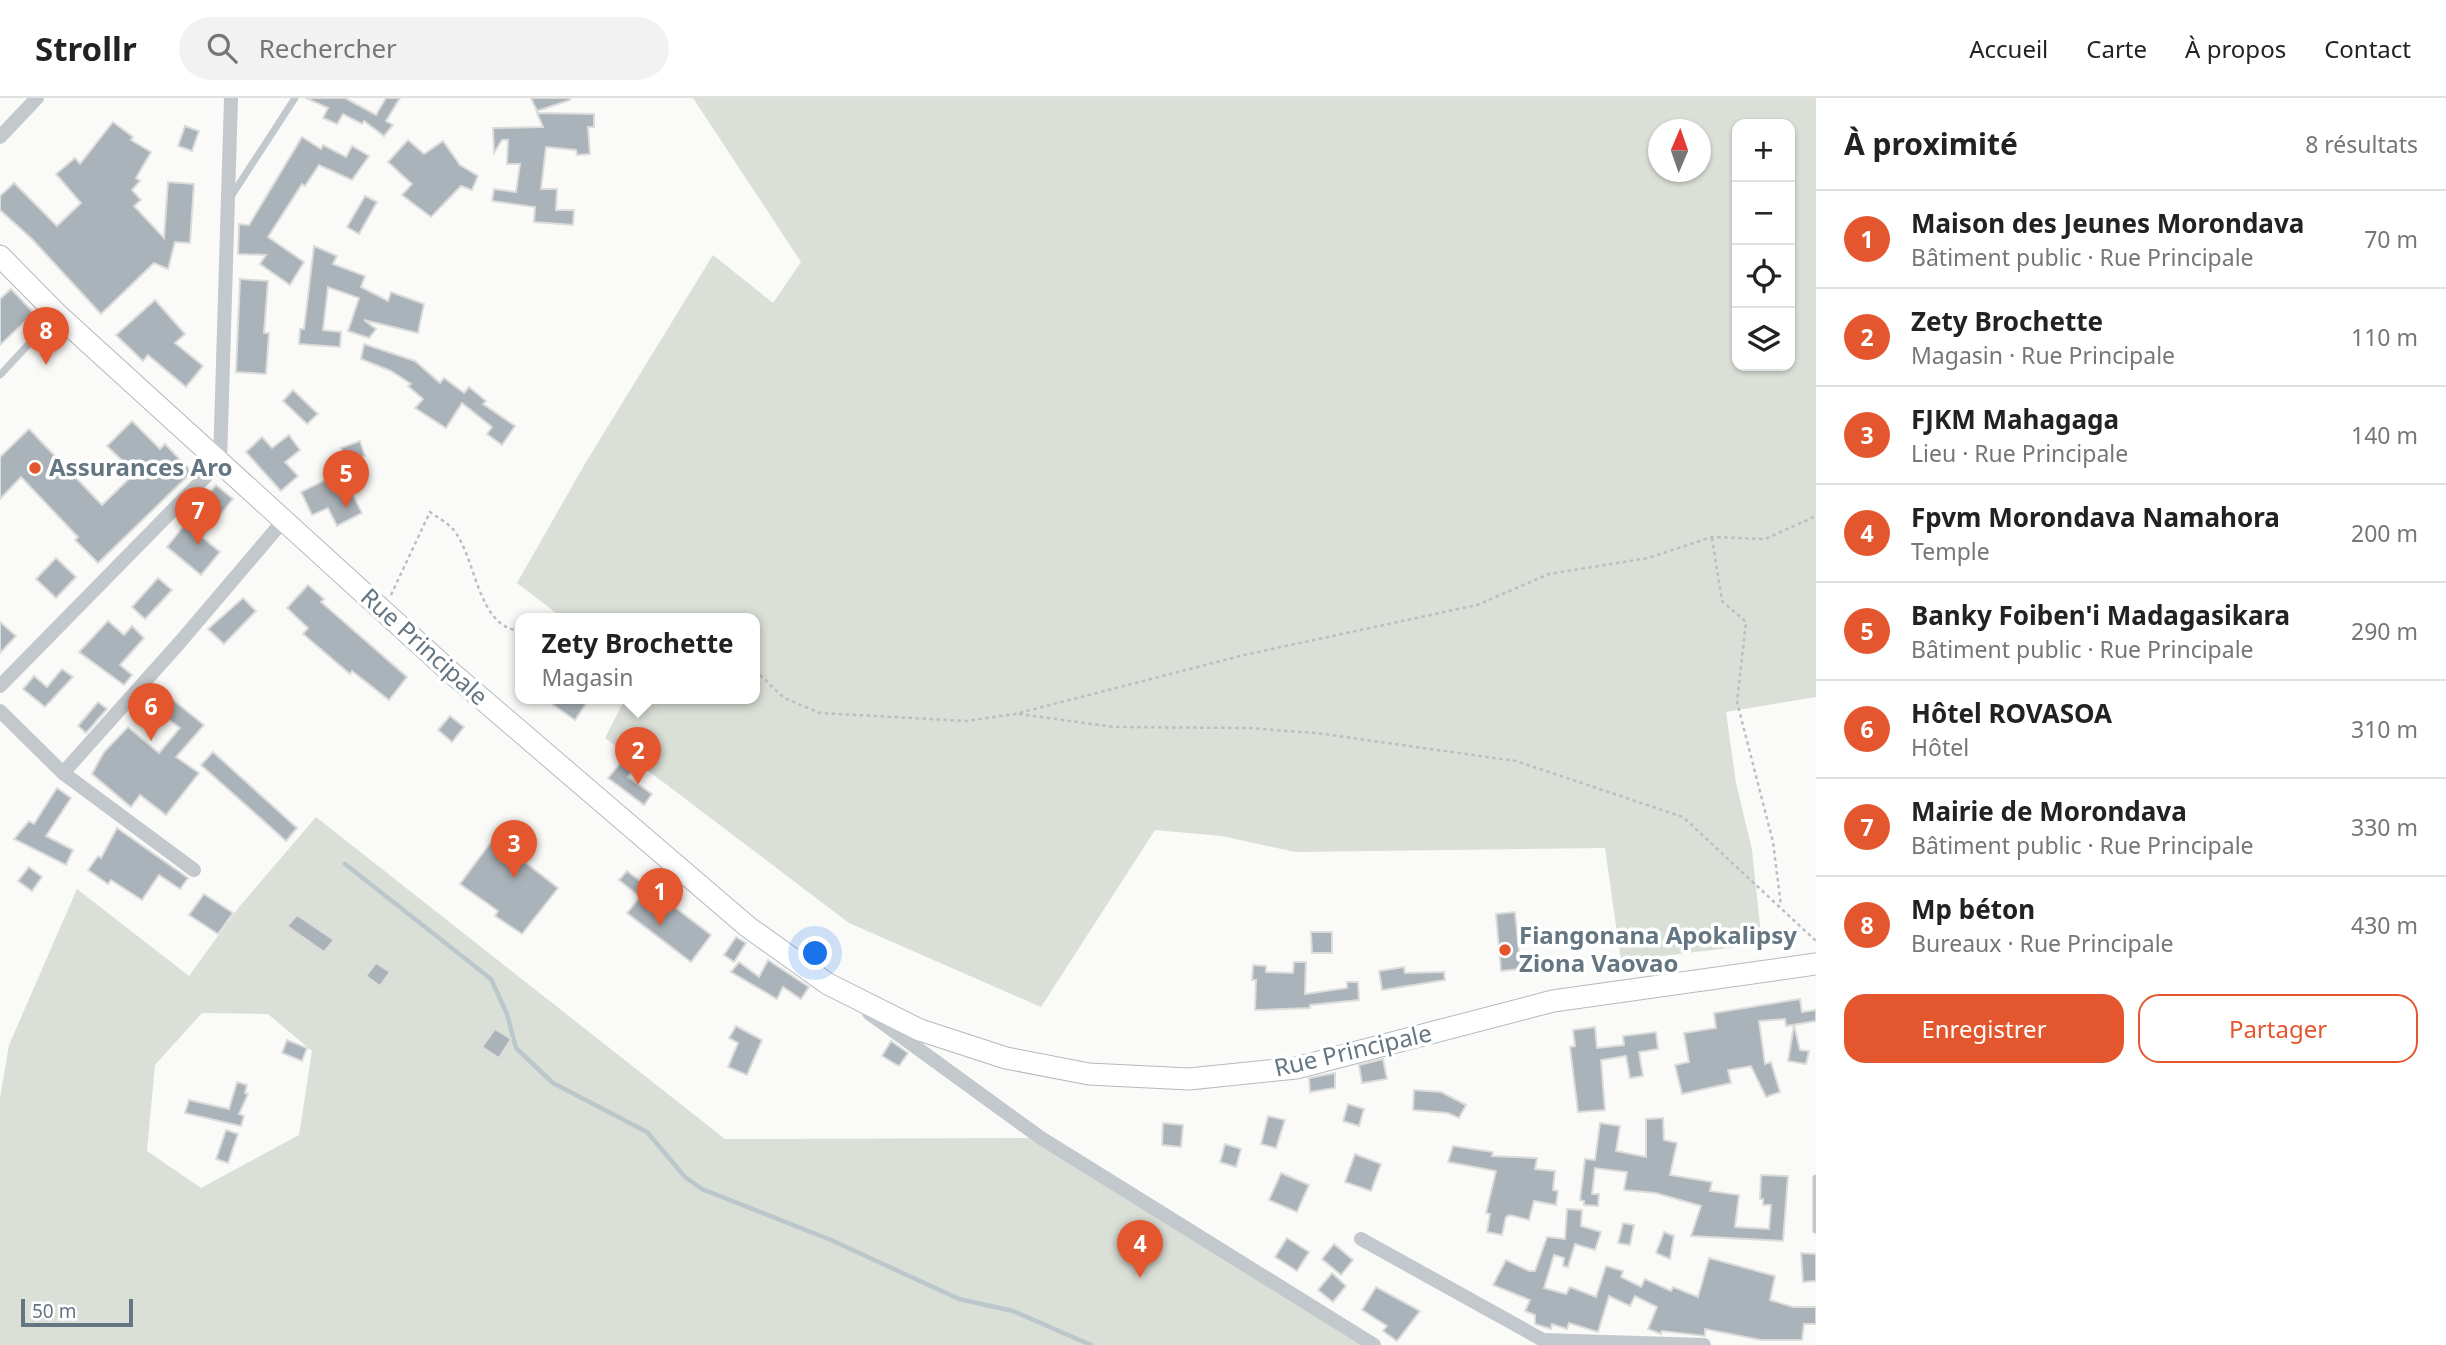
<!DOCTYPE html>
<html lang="fr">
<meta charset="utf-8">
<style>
:root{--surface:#fff;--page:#f2f2f2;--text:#222;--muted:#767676;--line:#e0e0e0;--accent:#e4572e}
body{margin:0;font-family:"Noto Sans",sans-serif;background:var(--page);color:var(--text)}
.controls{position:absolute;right:21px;top:21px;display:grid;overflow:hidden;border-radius:14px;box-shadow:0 2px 5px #0004}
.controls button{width:63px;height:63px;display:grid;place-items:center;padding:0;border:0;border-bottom:2px solid var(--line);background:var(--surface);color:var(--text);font:35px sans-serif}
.compass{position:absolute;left:1648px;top:21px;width:63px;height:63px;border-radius:50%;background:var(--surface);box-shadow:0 2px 5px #0004;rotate:2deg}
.scale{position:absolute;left:21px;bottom:18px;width:112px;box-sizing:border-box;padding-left:7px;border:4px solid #657683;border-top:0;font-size:19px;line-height:24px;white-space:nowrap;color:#657683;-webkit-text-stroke:5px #fff;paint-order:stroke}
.you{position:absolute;left:816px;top:856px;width:24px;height:24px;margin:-18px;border:5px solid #fff;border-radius:50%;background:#1a73e8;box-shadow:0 0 0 10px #1a73e833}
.badge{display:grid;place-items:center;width:46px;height:46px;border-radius:50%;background:var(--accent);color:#fff;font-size:23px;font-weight:700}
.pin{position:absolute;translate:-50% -58px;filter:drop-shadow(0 2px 4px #0008)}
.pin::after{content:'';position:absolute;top:37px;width:24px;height:21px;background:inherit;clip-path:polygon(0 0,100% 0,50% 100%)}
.popup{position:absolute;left:515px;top:515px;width:245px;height:91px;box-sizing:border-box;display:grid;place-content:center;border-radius:14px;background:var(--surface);filter:drop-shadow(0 2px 5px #0005);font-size:23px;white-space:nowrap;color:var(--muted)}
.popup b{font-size:26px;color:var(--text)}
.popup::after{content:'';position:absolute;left:50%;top:100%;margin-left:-14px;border:14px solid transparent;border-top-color:var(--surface)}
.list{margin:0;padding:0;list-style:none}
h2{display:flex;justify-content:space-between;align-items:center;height:91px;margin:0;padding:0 28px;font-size:30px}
h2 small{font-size:23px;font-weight:400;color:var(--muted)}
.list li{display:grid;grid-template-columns:46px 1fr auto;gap:21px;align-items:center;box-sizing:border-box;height:98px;padding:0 28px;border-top:2px solid var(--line)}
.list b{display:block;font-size:26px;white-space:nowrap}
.list p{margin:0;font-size:23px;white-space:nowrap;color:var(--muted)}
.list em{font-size:23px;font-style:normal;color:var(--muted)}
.actions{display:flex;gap:14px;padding:21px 28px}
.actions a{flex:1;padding:16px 0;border:2px solid var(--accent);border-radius:21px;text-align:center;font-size:24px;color:var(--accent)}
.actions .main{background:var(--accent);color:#fff}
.icon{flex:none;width:38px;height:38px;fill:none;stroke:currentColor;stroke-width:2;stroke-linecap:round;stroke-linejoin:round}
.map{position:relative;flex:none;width:1816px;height:1247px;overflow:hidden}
header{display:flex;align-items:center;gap:42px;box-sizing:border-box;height:98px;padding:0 35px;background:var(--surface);border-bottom:2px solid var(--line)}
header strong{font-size:33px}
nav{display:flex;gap:38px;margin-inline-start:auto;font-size:24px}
.search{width:490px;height:63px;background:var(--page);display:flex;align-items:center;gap:18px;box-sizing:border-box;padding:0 24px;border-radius:38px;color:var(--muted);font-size:26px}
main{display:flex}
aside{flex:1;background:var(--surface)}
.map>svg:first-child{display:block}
</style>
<header>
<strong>Strollr</strong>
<div class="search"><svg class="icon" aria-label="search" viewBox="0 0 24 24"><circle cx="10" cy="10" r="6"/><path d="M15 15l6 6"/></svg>Rechercher</div>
<nav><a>Accueil</a><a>Carte</a><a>À propos</a><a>Contact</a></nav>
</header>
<main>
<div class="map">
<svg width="1816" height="1247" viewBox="0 0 1816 1247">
<rect width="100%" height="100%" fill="#fafaf8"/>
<g fill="#dadfd7" fill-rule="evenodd">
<path d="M693,0H1816V599L1726,614L1736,685L1752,752L1762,846L1621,863L1605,750L1295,754L1222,738L1155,732L1041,909L849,825L605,640L625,601H755V521H564L517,485L586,364L713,157L773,205L801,164ZM1737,26H1790V268H1737ZM1658,32H1700V74H1658Z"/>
<path d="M316,719L725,1041L1041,1040L1374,1247H0V1000L9,947L77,791L189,878L239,809ZM202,915L268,916L312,953L299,1037L201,1090L147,1053L155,967Z"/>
</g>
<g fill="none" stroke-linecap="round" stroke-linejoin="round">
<path stroke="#bbc7cb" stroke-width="4.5" d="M345,766L491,881L507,916L516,950L553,985L647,1034L685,1079L702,1091L831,1142L959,1201L1013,1213L1091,1247"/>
</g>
<g fill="#aab3b9" stroke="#dcdcda" stroke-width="2">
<path d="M306,0H345L376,17L386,0H400L386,23L393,27L384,38L364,23L362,26L343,16L337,26L323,20L328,10Z"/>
<path d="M531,0H570V2L537,13Z"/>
<path d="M537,15L594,16V29H588L590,56L577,57L576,52L546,49L541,91H557L556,112H574L573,127L534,124L535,109L492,103L494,91L516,94L520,66H507L508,42H502L494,55L493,30L543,29Z"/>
<path d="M113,24L133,39L131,42L151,54L136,80L140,83L132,92L141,102L134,108L164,140L168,84L194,86L190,145L175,144L168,171L154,165L101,216L32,141L0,112V98L14,85L57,128L81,105L56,76L75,60L80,66Z"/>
<path d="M185,28L199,33L192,53L178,48Z"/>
<path d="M302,39L321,51L323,47L346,59L352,48L369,58L352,82L319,67L305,88L302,86L268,139L304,164L290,187L260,166L266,157L238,156L239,126L249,127Z"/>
<path d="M408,42L424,56L443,43L460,67L478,78L472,92L461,88L431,119L402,97L412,86L388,64Z"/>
<path d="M365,98L377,104L359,136L347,129Z"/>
<path d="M314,148L337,158L333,166L365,178L361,189L388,203L391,194L424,206L418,235L364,222L376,231L369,240L348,233L359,200L328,189L323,232L341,234L340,249L299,246L300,231H304Z"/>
<path d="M240,181L268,183L264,235H269L266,276L236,274Z"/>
<path d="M11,191L34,215L0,247V201Z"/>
<path d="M155,202L185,236L175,245L203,268L186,289L148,257L143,263L116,237Z"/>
<path d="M364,246L415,263L440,285L444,280L464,295L469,289L486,303L483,306L515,328L502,347L487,336L492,329L462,305L446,330L415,310L423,301L408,288L411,286L391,273L361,261Z"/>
<path d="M293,292L318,316L307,326L283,303Z"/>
<path d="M132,323L160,351L165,346L192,374L98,465L75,442L78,439L21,379L0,401V359L29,331L102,407L135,375L107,348Z"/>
<path d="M289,337L300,352L285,364L298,378L281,393L246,354L262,339L272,350Z"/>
<path d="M360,343L365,358L346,364L341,350Z"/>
<path d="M341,374L362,415L337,428L328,410L312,417L301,394Z"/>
<path d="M216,387L233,401L202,439L220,454L201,477L167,449Z"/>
<path d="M56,460L76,479L56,500L36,481Z"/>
<path d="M158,480L172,492L145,521L132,509Z"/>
<path d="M308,487L324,501L321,504L407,579L389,602L352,573L350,576L303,536L308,530L287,510Z"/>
<path d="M243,500L256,513L224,546L208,531Z"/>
<path d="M108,523L124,537L132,528L144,540L120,567L132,577L124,587L79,554Z"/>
<path d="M0,524L16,538L0,555Z"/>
<path d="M62,571L73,579L45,609L23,591L34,578L47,589Z"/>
<path d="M157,589L204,627L176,659L199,675L166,717L140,697L131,709L92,676L104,654L128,629L159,655L180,630L145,604Z"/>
<path d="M545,601H589L575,622Z"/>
<path d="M98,604L107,611L86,635L78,628Z"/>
<path d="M450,618L464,629L452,644L438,632Z"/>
<path d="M634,648L645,655L628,679L652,696L644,707L608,680Z"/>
<path d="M213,654L297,730L286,743L201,667Z"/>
<path d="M57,690L71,700L46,738L73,752L66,767L14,741L29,723L34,726Z"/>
<path d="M117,730L188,780L180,791L159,777L142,802L111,782L108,786L88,772L98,758L101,760Z"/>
<path d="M494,740L558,790L522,836L495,818L498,813L460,786Z"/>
<path d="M29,769L42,779L32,793L18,783Z"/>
<path d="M627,773L711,837L691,864L627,815L640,799L619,782Z"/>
<path d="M204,796L233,815L218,836L189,817Z"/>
<path d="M1515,814L1521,871L1501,873L1496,816Z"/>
<path d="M297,817L334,842L324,854L287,828Z"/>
<path d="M1311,834H1332V855H1312Z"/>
<path d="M736,839L746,845L734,864L724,857Z"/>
<path d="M768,862L809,889L801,901L783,889L777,901L731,874L739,864L759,879Z"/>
<path d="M1294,864H1306L1305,896L1347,890V884H1358L1359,902L1310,907V910L1255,912L1256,882H1252L1253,867L1266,868V874L1293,875Z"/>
<path d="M376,865L390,874L380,888L366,878Z"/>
<path d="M1404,869L1405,875L1444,874L1445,882L1382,892L1379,873Z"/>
<path d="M1800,901L1802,914L1816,912V923L1786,928L1785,921L1759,923L1765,966L1771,964L1780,994L1766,999L1751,968L1728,972L1731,985L1682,996L1675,967L1689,964L1684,935L1716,930L1714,915Z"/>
<path d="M1794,927L1800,952L1809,953L1806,966L1788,963Z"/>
<path d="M736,928L762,942L747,977L728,969L738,945L729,940Z"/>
<path d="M1595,929L1597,950L1624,947L1623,938L1656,934L1658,951L1639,954L1643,978L1630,980L1626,958L1601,962L1605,1012L1578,1014L1570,949L1575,948L1573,932Z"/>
<path d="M495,931L511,941L499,960L482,949Z"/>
<path d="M287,942L307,950L302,963L282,955Z"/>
<path d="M891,943L908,955L899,968L882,958Z"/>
<path d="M1383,961L1387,981L1362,985L1359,967Z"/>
<path d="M1335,975V990L1310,994L1309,980Z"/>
<path d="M237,984L247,987L245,995L248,996L239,1016L244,1018L241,1028L185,1015L189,1002L229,1011Z"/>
<path d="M1414,992L1441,994L1466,1007L1459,1020L1448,1015L1413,1012Z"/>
<path d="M1348,1006L1364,1011L1359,1028L1343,1023Z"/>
<path d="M1268,1018L1285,1022L1276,1050L1261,1046Z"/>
<path d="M1663,1020L1664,1042L1677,1045L1670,1077L1712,1084L1710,1093L1739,1097L1735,1129L1769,1131L1771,1107H1763V1101H1760L1761,1077L1788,1078L1783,1143L1691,1138L1701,1108L1656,1095L1624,1092L1627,1074L1595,1070L1592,1096H1599L1598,1108L1584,1107V1103L1580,1102L1585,1061L1595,1062L1600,1025L1620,1028L1616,1053L1646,1059V1021Z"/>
<path d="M1163,1025L1183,1027L1181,1049L1162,1047Z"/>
<path d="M226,1032L238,1036L228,1065L216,1061Z"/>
<path d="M1225,1046L1241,1051L1236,1069L1220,1064Z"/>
<path d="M1453,1048L1493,1054L1492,1058L1537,1060L1535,1071L1555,1073L1553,1092L1558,1093L1556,1107L1534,1103L1529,1122L1510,1117L1506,1119L1502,1137L1487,1134L1490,1116L1486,1115L1496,1073L1448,1064Z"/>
<path d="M1355,1056L1381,1066L1371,1093L1345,1084Z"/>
<path d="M1281,1075L1309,1087L1297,1114L1269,1102Z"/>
<path d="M1567,1111L1582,1112L1581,1128L1601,1134L1595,1152L1575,1146L1568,1169L1563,1168L1564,1160L1554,1157L1544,1190L1566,1196L1570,1189L1596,1199L1606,1168L1623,1173L1621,1179L1641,1189L1645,1181L1671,1193L1673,1189L1698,1199L1709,1160L1775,1178L1770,1202L1793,1209H1816V1226H1804L1802,1242H1761L1705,1231V1238L1662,1233L1661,1236L1648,1231L1657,1209L1635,1198L1630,1208L1609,1198L1598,1234L1569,1225L1567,1231L1552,1226L1551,1231L1535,1226V1217L1525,1213L1530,1202L1493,1187L1506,1162L1529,1173H1535L1547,1139L1565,1141Z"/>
<path d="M1623,1125L1634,1127L1630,1147L1618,1145Z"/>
<path d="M1664,1134L1674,1138L1670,1161L1656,1155Z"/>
<path d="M1287,1140L1309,1154L1297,1173L1275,1159Z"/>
<path d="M1334,1146L1353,1162L1341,1177L1322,1161Z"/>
<path d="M1801,1155L1816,1156V1183L1803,1184Z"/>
<path d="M1332,1175L1346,1188L1333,1204L1318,1192Z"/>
<path d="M1376,1189L1420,1213L1397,1243L1383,1233L1387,1228L1362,1212Z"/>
</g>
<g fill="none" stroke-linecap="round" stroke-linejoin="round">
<g stroke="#b3babf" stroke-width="23">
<path id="secondary" d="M0,158L57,216L446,570L748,829L828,886L920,932L1006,960L1089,976L1189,981L1296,970L1553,903L1816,866"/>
</g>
<g stroke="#bbbfc2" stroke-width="2.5" stroke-dasharray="3.5 3.5" stroke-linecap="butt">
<path d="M1712,440L1722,503L1746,524L1737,604L1773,744L1781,808"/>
<path d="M391,497L430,414C437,419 446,424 452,430C477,458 476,530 521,533"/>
<path d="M755,572L784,600L820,615L966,623L1015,616L1244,557L1477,507L1549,476L1648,460L1712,439L1765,441L1816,418"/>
<path d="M1019,616L1114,629L1248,630L1316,635L1516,663L1683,719L1816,843"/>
</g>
<g stroke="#c3c8cc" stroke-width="7">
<path d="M230,100L295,0"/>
<path d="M0,277L54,219"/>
<path d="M1816,1080V1132"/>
</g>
<g stroke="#c3c8cc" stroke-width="14">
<path d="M0,39L37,0"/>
<path d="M0,588L220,364L231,0"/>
<path d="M0,613L63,675L194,772"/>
<path d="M63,675L181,543L283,423"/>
<path d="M869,915L1041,1040L1374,1247"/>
<path d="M1361,1141L1543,1242L1704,1247"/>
</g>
<use href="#secondary" stroke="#fff" stroke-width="21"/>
</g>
<g fill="#e4572e" stroke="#fff" stroke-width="2.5">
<circle cx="35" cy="370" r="7"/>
<circle cx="1505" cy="852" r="7"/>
</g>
<g text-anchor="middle" stroke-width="7" stroke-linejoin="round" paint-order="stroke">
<g font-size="24" font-weight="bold" fill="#657683" stroke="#fff" text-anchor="start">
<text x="49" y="378">Assurances Aro</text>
<text x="1519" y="846">Fiangonana Apokalipsy<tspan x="1519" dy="28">Ziona Vaovao</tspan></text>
</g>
<g font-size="24" fill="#657683" stroke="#fff">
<text transform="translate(424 549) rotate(42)" y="8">Rue Principale</text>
<text transform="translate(1353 953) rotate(-13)" y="8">Rue Principale</text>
</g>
</g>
</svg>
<div class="controls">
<button>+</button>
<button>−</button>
<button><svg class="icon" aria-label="locate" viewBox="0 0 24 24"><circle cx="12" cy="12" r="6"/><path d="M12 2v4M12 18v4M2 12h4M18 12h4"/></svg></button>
<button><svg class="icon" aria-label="layers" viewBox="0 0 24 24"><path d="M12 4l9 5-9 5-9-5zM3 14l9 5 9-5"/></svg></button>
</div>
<svg class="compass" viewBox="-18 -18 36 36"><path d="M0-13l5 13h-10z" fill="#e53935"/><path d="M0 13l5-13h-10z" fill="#767676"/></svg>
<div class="scale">50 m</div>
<div class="you"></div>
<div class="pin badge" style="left:660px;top:828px">1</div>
<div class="pin badge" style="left:638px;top:687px">2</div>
<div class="popup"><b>Zety Brochette</b>Magasin</div>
<div class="pin badge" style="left:514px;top:780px">3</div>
<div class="pin badge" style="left:1140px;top:1180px">4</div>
<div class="pin badge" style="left:346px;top:410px">5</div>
<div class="pin badge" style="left:151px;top:643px">6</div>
<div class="pin badge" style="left:198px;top:447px">7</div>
<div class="pin badge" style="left:46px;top:267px">8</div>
</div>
<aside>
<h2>À proximité<small>8 résultats</small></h2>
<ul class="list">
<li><span class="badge">1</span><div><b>Maison des Jeunes Morondava</b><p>Bâtiment public · Rue Principale</p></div><em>70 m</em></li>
<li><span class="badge">2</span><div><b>Zety Brochette</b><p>Magasin · Rue Principale</p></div><em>110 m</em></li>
<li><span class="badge">3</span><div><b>FJKM Mahagaga</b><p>Lieu · Rue Principale</p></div><em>140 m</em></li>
<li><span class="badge">4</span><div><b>Fpvm Morondava Namahora</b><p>Temple</p></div><em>200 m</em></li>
<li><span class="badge">5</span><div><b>Banky Foiben'i Madagasikara</b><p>Bâtiment public · Rue Principale</p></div><em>290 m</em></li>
<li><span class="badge">6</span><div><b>Hôtel ROVASOA</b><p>Hôtel</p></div><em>310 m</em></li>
<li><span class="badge">7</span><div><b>Mairie de Morondava</b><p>Bâtiment public · Rue Principale</p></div><em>330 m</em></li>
<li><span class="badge">8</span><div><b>Mp béton</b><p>Bureaux · Rue Principale</p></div><em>430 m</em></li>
</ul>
<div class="actions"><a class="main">Enregistrer</a><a>Partager</a></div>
</aside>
</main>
